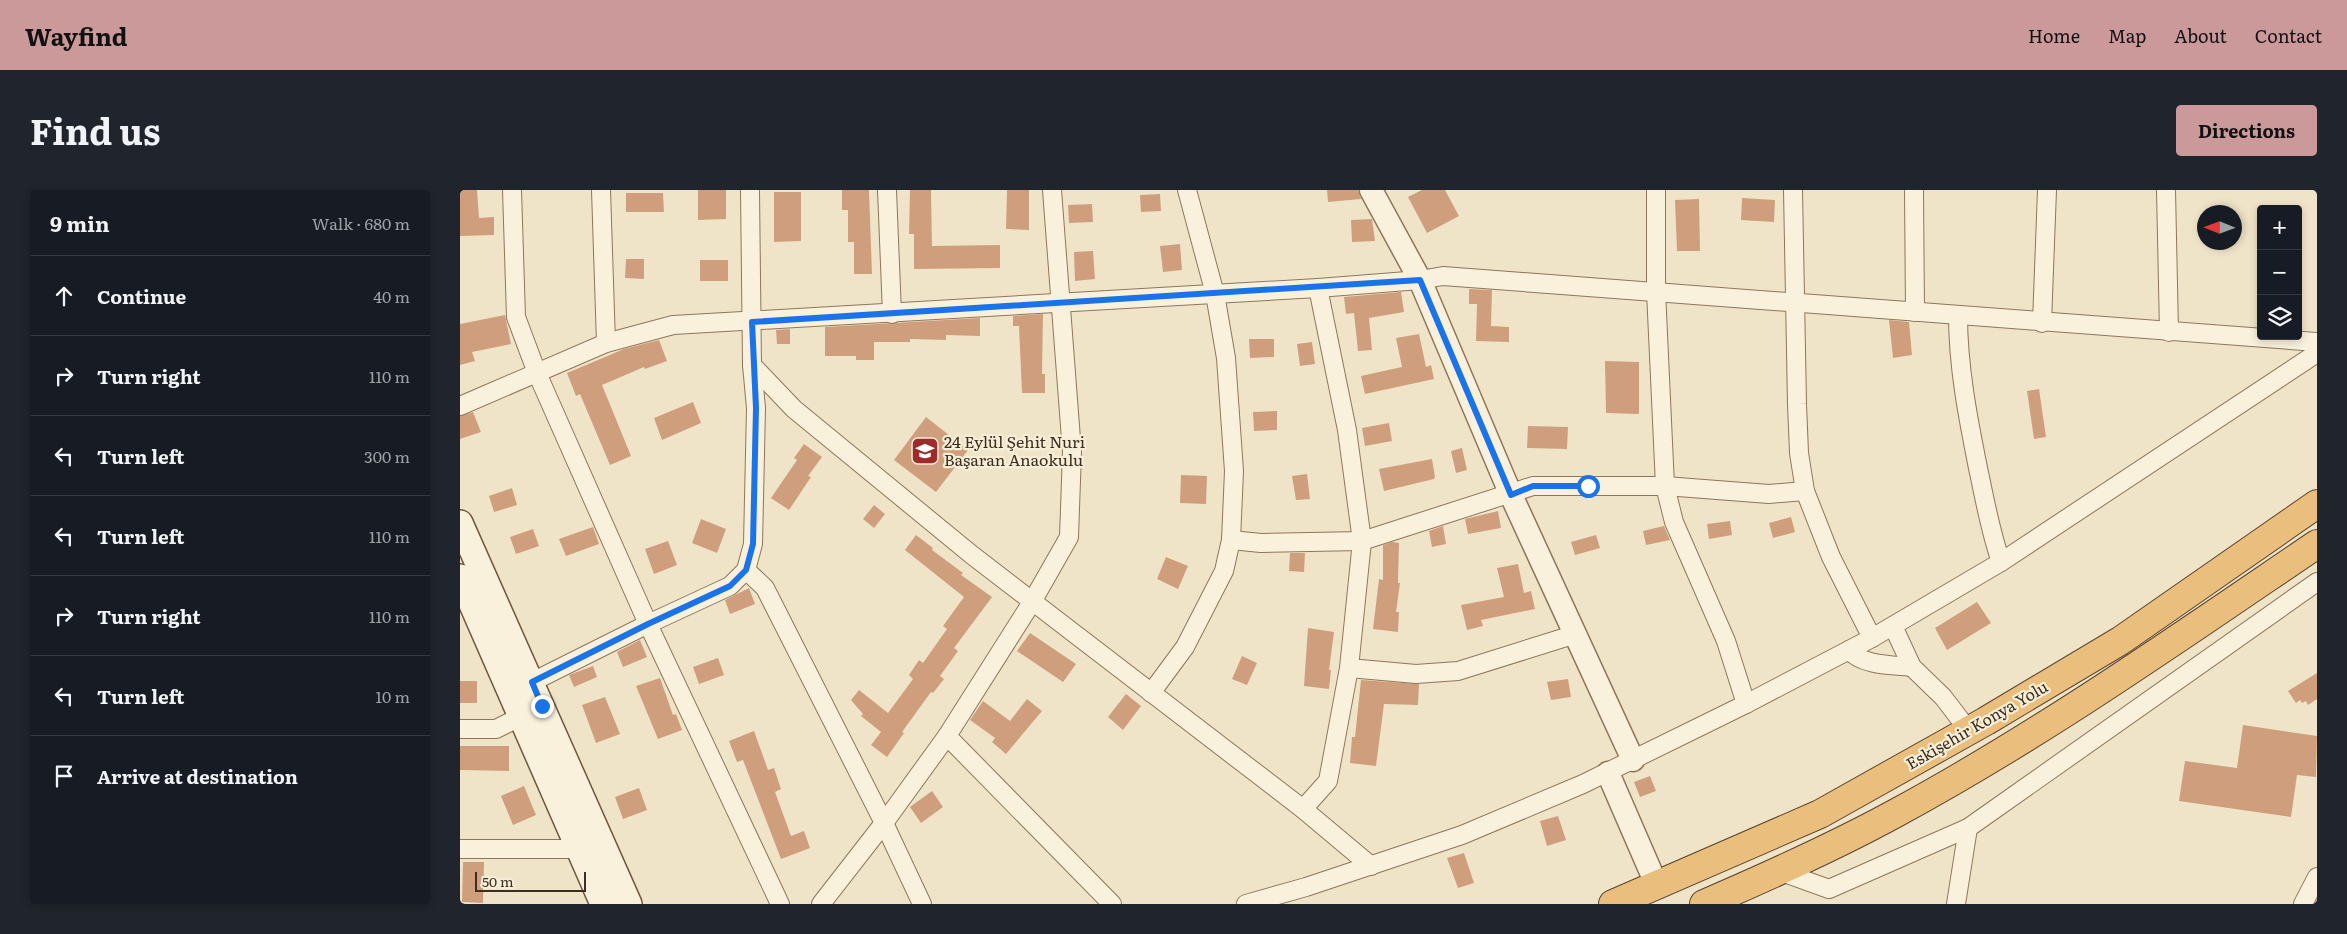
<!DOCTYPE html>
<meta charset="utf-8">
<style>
:root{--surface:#171b24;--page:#20242c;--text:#f1f3f6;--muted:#9ea1a6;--line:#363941;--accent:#cc999b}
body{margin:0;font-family:Literata,serif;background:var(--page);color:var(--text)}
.controls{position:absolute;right:15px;top:15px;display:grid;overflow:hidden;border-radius:5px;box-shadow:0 2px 8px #0003}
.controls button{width:45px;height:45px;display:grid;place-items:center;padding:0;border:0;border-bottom:1px solid var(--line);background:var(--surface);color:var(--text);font:25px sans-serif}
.compass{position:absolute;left:1737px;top:15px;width:45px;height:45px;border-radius:50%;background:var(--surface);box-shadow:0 2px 8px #0003;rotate:271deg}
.scale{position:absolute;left:15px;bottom:12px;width:111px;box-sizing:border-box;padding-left:5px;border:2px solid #3d2e20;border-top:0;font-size:14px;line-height:18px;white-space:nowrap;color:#3d2e20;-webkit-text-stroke:4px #f7eed8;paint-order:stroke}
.stop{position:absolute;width:15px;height:15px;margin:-11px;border:4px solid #1a73e8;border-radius:50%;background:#fff}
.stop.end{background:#1a73e8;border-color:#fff;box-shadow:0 1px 5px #0008}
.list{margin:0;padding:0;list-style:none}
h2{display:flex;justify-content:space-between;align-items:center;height:65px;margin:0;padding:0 20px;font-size:21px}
h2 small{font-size:16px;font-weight:400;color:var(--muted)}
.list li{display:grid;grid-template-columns:32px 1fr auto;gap:15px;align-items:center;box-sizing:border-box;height:80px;padding:0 20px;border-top:1px solid var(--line)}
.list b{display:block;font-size:19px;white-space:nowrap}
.list em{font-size:16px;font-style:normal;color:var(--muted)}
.icon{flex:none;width:28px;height:28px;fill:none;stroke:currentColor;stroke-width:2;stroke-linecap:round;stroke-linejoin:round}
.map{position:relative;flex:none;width:1857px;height:714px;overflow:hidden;border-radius:5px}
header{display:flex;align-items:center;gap:30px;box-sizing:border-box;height:70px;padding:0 25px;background:var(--accent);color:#111}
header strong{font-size:24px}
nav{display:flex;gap:28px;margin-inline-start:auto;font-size:18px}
.intro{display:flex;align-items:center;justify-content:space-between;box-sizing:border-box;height:120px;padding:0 30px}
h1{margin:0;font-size:35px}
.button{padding:12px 22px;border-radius:5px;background:var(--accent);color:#111;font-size:18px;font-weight:700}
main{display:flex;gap:30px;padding:0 30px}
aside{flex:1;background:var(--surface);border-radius:5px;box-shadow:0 2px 8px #0003}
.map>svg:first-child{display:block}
</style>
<header>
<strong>Wayfind</strong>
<nav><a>Home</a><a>Map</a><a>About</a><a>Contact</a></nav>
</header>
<div class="intro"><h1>Find us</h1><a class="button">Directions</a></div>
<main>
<aside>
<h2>9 min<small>Walk · 680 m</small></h2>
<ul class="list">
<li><svg class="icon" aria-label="ahead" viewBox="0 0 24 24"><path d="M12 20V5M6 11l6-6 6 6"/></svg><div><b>Continue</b></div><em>40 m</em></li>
<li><svg class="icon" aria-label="right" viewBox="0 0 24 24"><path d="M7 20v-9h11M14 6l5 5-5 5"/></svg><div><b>Turn right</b></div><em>110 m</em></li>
<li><svg class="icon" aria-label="left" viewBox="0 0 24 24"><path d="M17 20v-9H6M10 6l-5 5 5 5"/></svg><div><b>Turn left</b></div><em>300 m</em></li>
<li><svg class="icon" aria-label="left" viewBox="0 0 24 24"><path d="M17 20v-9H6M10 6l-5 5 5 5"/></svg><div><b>Turn left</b></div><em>110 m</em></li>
<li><svg class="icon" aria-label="right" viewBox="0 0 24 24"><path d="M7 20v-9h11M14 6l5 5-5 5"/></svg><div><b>Turn right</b></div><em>110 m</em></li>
<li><svg class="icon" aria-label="left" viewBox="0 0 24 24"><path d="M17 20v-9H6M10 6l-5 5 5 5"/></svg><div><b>Turn left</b></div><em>10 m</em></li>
<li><svg class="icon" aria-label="arrive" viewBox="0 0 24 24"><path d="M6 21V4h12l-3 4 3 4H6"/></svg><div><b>Arrive at destination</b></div></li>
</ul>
</aside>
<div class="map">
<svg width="1857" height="714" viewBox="0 0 1857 714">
<rect width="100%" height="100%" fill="#f0e4c8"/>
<g fill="#cf9f7d">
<path d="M0,0H17L19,28L34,27V45L0,46Z"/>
<path d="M238,0H266V29L238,30Z"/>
<path d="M382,0H409L412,84H394V52H388V20H382Z"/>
<path d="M450,0H471L472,56L540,55V78L454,79V44H449Z"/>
<path d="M547,0H569V40L546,39Z"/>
<path d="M867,0H898L901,9L868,12Z"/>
<path d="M962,0H985L999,26L967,43L948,7Z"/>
<path d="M314,2H341V51L314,52Z"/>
<path d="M166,3H203L204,22H166Z"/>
<path d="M700,4L701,21L681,22L680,5Z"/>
<path d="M1282,8L1315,10L1314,32L1281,30Z"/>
<path d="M1239,9L1240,61H1217L1215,10Z"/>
<path d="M632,14L633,32L609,33L608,15Z"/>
<path d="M912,29L915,51L892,52L891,30Z"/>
<path d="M720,54L722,80L703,82L700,56Z"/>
<path d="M633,61L635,89L615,91L614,62Z"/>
<path d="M166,69H184V89L165,88Z"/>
<rect x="240" y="70" width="28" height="21"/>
<path d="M1009,99L1032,100L1031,136L1049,137V152L1016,151L1017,114H1009Z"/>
<path d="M941,102L944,122L909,128L912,160L898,161L894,123L886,124L884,107Z"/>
<path d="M583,124L582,184H585V203H562L559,136H553V126Z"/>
<path d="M45,125L51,154L12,162L15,171L0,175V134Z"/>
<path d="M520,128V146L486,145V150L450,149V152H414V170H396V166H365V137Z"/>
<path d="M1429,130L1449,132L1452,165L1433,168Z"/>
<path d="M330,139V154H317L316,140Z"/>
<path d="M959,144L966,177L971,175L974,189L905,204L901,186L942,177L936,148Z"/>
<path d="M789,149H814V167L790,168Z"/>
<path d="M199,150L207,171L185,179L184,177L142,195L171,266L150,275L120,204L116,206L107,183L164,159Z"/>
<path d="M852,152L855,174L840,176L837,154Z"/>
<path d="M1145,171L1179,172V224L1146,223Z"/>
<path d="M1579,199L1586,247L1574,249L1567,201Z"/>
<path d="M233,212L241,233L202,250L194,228Z"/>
<path d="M817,221V240L794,241L793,222Z"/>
<path d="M13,222L21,242L0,249V226Z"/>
<path d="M466,227L508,260L476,302L434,270Z"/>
<path d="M929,233L932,251L905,256L902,238Z"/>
<path d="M1068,236L1108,237L1107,259L1067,258Z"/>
<path d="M344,254L362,267L348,286L351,287L329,320L311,308L337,270L334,268Z"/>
<path d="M1002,258L1007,280L996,283L991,261Z"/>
<path d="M972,269L975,287L974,289L924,301L919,279Z"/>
<path d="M847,284L850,309L836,310L832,286Z"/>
<path d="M721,285L747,286L746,314L720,313Z"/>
<path d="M52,298L57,315L34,322L29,306Z"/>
<path d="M414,315L425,324L414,338L403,329Z"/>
<path d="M1038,321L1041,338L1008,344L1005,329Z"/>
<path d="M1331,327L1335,342L1313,348L1309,333Z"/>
<path d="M241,329L266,339L257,363L232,353Z"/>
<path d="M1270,331L1272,345L1249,349L1247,334Z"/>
<path d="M983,336L986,354L972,357L969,341Z"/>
<path d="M1204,336L1210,350L1186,355L1183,341Z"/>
<path d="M133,337L139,354L106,366L99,349Z"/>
<path d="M73,339L79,356L56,364L50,347Z"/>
<path d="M456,345L473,358L472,360L503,383L501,385L532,407L494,458L498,461L480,486L484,489L473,503L471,502L442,542L444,543L427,567L411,555L421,542L401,526L403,524L391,510L399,500L428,523L453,489L449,485L459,470L463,473L487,439L483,436L504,407L445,360Z"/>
<path d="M1136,345L1140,358L1115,365L1111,352Z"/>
<path d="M208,351L217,375L194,384L185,359Z"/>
<path d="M932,352L939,353L938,393H940L936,422H939L938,442L913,439L919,389L923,390V355Z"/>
<path d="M830,363H845L844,382L829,381Z"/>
<path d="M706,367L728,376L718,399L697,389Z"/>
<path d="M1058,374L1064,403L1071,401L1075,419L1021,430L1023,436L1007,440L1001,415L1044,407L1037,378Z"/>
<path d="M289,398L295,414L270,424L265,410Z"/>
<path d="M1517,412L1531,433L1487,460L1475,438Z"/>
<path d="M848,438L874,442L869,480H871L869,499L844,496Z"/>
<path d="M570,443L616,474L603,492L557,461Z"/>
<path d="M180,450L187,467L163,477L157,462Z"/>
<path d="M782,466L797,473L787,495L772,489Z"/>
<path d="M258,468L264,485L239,494L233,477Z"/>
<path d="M133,476L137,487L114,497L109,485Z"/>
<path d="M1857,483V509L1848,515L1846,511L1842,513L1840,510L1836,513L1828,501Z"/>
<path d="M200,488L213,525L216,524L222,540L198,549L176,496Z"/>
<path d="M1108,489L1111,507L1091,510L1087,492Z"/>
<path d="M901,490L959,494L958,515L924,514L916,576L890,573L892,547H895Z"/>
<rect x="0" y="491" width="17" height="22"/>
<path d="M666,504L681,516L663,540L648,527Z"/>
<path d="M145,507L160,544L136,553L122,515Z"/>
<path d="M567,509L582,521L546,564L532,552L535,548L510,530L523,511L550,531Z"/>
<path d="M1783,535L1857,546L1856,587L1837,585L1831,627L1719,611L1725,571L1777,578Z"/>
<path d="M294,541L308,580L314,578L321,599L315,602L331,646L344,641L350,658L321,669L283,570L277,572L269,551Z"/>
<path d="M0,556H49V581L0,580Z"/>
<path d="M1190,586L1196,601L1180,607L1174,592Z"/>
<path d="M64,596L76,625L53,635L41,606Z"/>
<path d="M179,598L187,620L163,629L155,607Z"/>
<path d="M472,601L483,617L461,633L450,617Z"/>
<path d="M1098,626L1106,650L1087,656L1080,631Z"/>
<path d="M1004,663L1014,693L998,698L987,668Z"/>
<path d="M3,672H24L23,713L2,712Z"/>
</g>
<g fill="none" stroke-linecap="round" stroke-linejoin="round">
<g stroke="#8d765c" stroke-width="20">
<g id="minor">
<path d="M52,0L56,127L77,183L188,434L320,714"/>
<path d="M141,0L146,153"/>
<path d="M427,0L432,124"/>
<path d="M1196,0V101L1205,296L1214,332L1266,451L1286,514"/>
<path d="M1333,0L1337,214L1339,263L1345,301L1371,367L1412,448"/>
<path d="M1454,0L1455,122"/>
<path d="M1706,0L1709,142"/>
<path d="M1498,125C1498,177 1508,228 1518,278C1525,310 1530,341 1541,372"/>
<path d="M1582,133L1587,0"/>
<path d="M292,175L334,219L512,365L843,619L911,676"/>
<path d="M0,216L146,153L213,135L858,98L960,90L983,86L1857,152"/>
<path d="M771,350L801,353L902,351L1073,296H1205L1309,304L1345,301"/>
<path d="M286,380L305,398L424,633L462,714"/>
<path d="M1433,436L1452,477L1483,507L1509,541"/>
<path d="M1389,460C1402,476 1433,475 1452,477"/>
<path d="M889,478L956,484L998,481L1116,444"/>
<path d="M62,497L188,434L270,396L286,380L293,354L296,218L292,175L290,0"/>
<path d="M691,503L725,457L764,381L771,350L774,281L766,168L755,104L727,0"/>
<path d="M0,539H36L70,522"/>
<path d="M487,546L652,714"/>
<path d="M843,619L868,591L889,478L902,351L887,240L858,98"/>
<path d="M0,659H118"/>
<path d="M1319,681L1369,699L1508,638L1857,392"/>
<path d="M361,714L424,633L487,546L572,412L609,347L612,262L592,0"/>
<path d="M786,714L846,697L1002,645L1123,594L1286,514L1412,448L1541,372L1857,163"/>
<path d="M1496,714L1508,638"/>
<path d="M1843,714L1857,687"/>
</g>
</g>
<g stroke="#8d765c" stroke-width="25">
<g id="tertiary">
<path d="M911,0L960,90L1051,305L1173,570"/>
<path d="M1148,583L1197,696"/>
</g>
</g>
<g stroke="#6f573f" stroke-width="28">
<g id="secondary">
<path d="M0,333L169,714"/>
<path d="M0,387L143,714"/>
</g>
</g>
<g stroke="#5b4430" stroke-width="30">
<g id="trunk">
<path d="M1153,714L1360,624L1526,531L1660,451L1857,314"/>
<path d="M1244,714C1309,686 1374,657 1436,623C1582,544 1720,447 1857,354"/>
</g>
</g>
<use href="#minor" stroke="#faf1dc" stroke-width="18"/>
<use href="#tertiary" stroke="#faf1dc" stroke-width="22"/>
<use href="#secondary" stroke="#faf1dc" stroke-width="25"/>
<use href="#trunk" stroke="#eabe7c" stroke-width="28"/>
</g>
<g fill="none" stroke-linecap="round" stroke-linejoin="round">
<path stroke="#1a73e8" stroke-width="6" d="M82,516L72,492L188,434L270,396L286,380L293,354L296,218L292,132L960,90L1051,305L1073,296H1128"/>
</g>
<defs>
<g id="school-square" transform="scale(1.4375)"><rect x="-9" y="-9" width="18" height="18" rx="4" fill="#9e2a2b" stroke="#f7eed8"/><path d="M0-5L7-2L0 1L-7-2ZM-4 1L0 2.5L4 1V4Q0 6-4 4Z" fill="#fff"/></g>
</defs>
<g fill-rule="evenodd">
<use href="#school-square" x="465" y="261"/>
</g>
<g text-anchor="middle" stroke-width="4.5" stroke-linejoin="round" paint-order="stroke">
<g font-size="16" fill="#3d2e20" stroke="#f7eed8" text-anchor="start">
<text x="484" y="258">24 Eylül Şehit Nuri<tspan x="484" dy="18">Başaran Anaokulu</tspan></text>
</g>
<g font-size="16" fill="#3d2e20" stroke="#f7eed8">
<text transform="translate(1517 535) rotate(-30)" y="6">Eskişehir Konya Yolu</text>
</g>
</g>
</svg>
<div class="controls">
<button>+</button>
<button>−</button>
<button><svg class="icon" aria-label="layers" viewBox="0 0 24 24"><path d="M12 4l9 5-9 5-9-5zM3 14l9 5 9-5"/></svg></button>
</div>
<svg class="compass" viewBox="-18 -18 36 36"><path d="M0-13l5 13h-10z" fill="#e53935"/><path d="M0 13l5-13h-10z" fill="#9ea1a6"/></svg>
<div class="scale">50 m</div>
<div class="stop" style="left:1128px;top:296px"></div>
<div class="stop end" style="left:82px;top:516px"></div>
</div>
</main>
